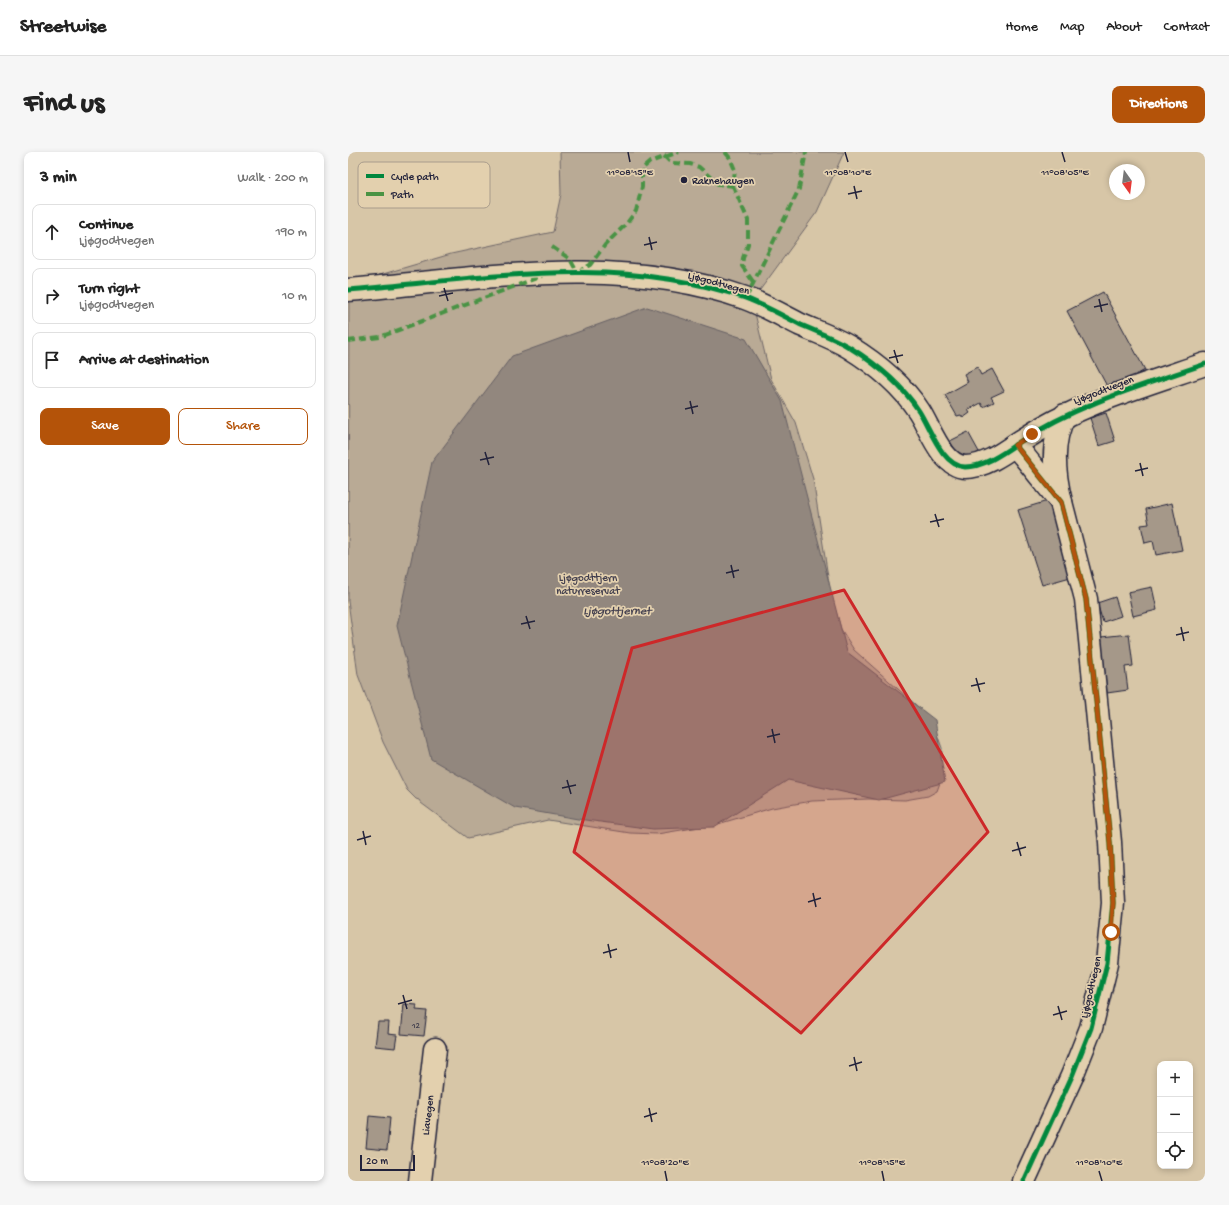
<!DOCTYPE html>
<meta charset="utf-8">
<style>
:root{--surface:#fff;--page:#f6f6f6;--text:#222;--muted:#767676;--line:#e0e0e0;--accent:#b45309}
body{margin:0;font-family:"Gochi Hand",sans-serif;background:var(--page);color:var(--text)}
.controls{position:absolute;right:12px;bottom:12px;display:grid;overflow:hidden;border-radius:8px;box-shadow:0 2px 6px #0003}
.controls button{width:36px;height:36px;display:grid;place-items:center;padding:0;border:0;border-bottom:1px solid var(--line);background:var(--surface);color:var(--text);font:20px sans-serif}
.compass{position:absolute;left:761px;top:12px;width:36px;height:36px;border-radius:50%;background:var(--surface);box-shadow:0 2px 6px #0003;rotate:166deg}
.scale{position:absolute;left:12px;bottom:10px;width:55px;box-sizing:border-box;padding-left:4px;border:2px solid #22223b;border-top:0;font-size:11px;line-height:14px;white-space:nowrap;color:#22223b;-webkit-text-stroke:3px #e3d0ae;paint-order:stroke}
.stop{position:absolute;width:12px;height:12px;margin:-9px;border:3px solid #b45309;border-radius:50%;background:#fff}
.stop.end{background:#b45309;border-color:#fff;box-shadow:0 1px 4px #0008}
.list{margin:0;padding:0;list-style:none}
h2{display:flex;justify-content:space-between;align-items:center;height:52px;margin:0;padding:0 16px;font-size:17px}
h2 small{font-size:13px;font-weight:400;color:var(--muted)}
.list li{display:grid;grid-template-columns:26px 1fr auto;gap:12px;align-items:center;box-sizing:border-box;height:56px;margin:0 8px 8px;padding:0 8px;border:1px solid var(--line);border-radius:8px}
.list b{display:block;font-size:15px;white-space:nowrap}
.list p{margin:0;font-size:13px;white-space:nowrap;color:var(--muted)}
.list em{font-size:13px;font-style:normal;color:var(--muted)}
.actions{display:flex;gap:8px;padding:12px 16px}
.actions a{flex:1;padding:9px 0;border:1px solid var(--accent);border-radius:8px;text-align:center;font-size:14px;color:var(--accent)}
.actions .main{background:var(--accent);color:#fff}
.icon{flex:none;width:22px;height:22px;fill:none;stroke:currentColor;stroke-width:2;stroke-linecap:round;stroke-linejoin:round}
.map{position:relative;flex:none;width:857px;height:1029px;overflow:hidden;border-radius:8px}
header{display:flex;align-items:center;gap:24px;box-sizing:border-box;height:56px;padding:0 20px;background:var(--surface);border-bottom:1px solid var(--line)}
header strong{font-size:19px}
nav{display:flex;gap:22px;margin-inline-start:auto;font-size:14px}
.intro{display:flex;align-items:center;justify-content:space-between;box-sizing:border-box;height:96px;padding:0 24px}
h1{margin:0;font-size:28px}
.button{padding:10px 18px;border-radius:8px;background:var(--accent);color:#fff;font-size:14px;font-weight:700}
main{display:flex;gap:24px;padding:0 24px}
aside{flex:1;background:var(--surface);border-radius:8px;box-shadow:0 2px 6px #0003}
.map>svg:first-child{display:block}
</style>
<header>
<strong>Streetwise</strong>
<nav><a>Home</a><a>Map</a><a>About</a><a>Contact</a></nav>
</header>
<div class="intro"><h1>Find us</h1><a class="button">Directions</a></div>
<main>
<aside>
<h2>3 min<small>Walk · 200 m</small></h2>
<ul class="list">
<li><svg class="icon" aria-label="ahead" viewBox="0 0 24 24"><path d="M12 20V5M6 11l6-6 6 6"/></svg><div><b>Continue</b><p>Ljøgodtvegen</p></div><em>190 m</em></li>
<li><svg class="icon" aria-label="right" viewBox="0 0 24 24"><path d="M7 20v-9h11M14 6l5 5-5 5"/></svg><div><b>Turn right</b><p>Ljøgodtvegen</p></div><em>10 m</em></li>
<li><svg class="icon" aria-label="arrive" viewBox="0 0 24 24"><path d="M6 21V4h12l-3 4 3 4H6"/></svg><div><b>Arrive at destination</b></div></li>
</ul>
<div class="actions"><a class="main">Save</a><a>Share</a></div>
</aside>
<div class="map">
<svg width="857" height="1029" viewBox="0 0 857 1029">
<rect width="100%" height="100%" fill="#d7c6a7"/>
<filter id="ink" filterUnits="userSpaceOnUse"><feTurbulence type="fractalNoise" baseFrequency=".025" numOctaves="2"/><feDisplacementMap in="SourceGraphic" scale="8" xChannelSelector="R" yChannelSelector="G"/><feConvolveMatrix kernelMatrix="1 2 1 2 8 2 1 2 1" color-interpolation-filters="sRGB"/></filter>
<g filter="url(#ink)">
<path fill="#b9aa95" stroke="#6e6668" d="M212,0H496L469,60L404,149L423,227L448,271L465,327L482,438L493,477L506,498L576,560L588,579L594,596L593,628L589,639L580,644L557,648L521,647L464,649L424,656L370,672L309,682L282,681L200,668L120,686L73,651L71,648L68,647L59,638L35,590L10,523L0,449L1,132L103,102L205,80L213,42Z"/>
<path fill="#92877e" stroke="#655f63" d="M299,155L398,187L434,249L499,500L587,568L597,630L531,648L440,628L366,675L305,677L230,667L167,656L83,607L49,474L84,310L164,204Z"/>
<g fill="#a59889" stroke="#22223b">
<path d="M755,140L797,218L761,238L719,159Z"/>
<path d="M629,215L633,223L644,217L656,239L643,245L646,250L635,255L633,251L620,258L622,261L615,266L613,263L609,264L597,243L620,230L616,222Z"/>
<path d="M758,261L767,289L751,294L742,266Z"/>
<path d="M620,280L631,300L614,310L602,289Z"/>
<path d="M703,348L726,424L694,433L670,358Z"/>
<path d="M824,351L834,398L808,403L805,389L797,391L793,373L801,372L798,357Z"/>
<path d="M804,435L809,458L785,464L780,440Z"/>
<path d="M767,445L773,464L755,470L749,451Z"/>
<path d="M781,482L785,514L777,515L780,538L759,541L753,485Z"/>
<path d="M56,852L69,853L68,858L79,859L76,884L53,882Z"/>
<path d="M30,870H41L40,882L49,883L47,896L27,894Z"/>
<path d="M21,964L42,966L39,998L18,996Z"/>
</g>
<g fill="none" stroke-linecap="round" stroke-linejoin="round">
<g stroke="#22223b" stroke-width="25">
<g id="minor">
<path d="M0,138C132,127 269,101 397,146C416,153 435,164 453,173C469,180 486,186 501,195C527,211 554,233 571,259C582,276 594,314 617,315C637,315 657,300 673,289C729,252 793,234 857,212"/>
<path d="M667,293L713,350L738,447L762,690L765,751L759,811L743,876L724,924L676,1029"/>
<path d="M713,350C706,322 702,289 717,263"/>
<path d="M72,1029L87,897"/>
</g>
</g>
<use href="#minor" stroke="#e3d0ae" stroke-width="22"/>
<g stroke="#4a9344" stroke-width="4" stroke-dasharray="8 4" stroke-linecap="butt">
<path d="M377,0L382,6L387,18L385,34L400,68V92L395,106L394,114L406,131"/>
<path d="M316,4L323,11L342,12L351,15L370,32L385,34"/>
<path d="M204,95L222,107L229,120L242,113L257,93L279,71L288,59L294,35V17L302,10L331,0"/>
<path d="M398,146L451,37L458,0"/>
<path d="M0,189L32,185L194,124"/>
</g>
<g stroke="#e3d0ae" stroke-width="8">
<g id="cycleway">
<path d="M0,138C132,127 269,101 397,146C416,153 435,164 453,173C469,180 486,186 501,195C527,211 554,233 571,259C582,276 594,314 617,315C637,315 657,300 673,289C729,252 793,234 857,212"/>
<path d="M667,293L713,350L738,447L762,690L765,751L759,811L743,876L724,924L676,1029"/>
</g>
</g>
<use href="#cycleway" stroke="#00873e" stroke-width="5"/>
</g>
</g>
<g fill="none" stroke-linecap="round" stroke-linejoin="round" filter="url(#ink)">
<path stroke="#b45309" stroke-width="5" d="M684,282L667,293L713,350L738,447L762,690L765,751L763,780"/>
</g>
<path fill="#cd2829" fill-opacity="0.2" stroke="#cd2829" stroke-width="3" stroke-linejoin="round" d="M496,438L640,680L453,881L226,700L284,496Z"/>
<path fill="none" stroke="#22223b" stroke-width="1.5" d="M280,0L282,10M497,0L500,10M714,0L717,10M506,34L509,47M500,42L514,39M301,85L304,98M296,93L309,90M96,136L100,149M91,144L105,141M751,147L754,160M746,155L760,152M546,198L550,211M541,206L555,203M342,249L345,262M337,257L350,254M137,300L141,313M132,308L146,305M792,311L795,324M787,319L800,316M587,362L591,375M582,370L596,367M383,413L386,426M378,421L391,418M178,464L182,477M173,472L187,469M833,475L836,489M828,483L841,480M628,526L632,540M623,534L637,531M424,577L427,591M419,585L432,582M219,628L223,642M214,636L228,633M15,679L18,693M9,688L23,684M669,690L673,704M664,699L678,695M465,741L468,755M460,750L473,746M260,792L263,806M255,801L269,797M55,843L59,857M50,852L64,848M710,854L714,868M705,863L719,859M506,905L509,919M501,914L514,910M301,956L304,970M296,965L309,961M317,1019L319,1029M534,1019L536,1029M751,1019L754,1029"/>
<circle fill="#22223b" stroke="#e3d0ae" stroke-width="1.5" cx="336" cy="28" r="4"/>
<g text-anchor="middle" stroke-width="3.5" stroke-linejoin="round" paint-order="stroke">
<g font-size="9" fill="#43404e">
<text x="68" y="876">12</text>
</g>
<g font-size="11" fill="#22223b" stroke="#e3d0ae" text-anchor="start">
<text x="344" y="32">Raknehaugen</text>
</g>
<g font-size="11" fill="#22223b" stroke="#e3d0ae">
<text transform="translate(371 130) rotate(15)" y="4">Ljøgodtvegen</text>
<text transform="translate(755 237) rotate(-21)" y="4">Ljøgodtvegen</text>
<text transform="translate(742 835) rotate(-77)" y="4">Ljøgodtvegen</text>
<text transform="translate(79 963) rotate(-83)" y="4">Liavegen</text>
</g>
<g font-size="11" fill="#403d4d" stroke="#e3d0ae">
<text x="240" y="429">Ljøgodttjern<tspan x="240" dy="13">naturreservat</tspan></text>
</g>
<g font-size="12" font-style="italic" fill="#44404f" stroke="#e3d0ae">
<text x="269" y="462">Ljøgottjernet</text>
</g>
</g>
<rect x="10" y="10" width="132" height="46" rx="6" fill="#e3d0ae" stroke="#a99c8c" stroke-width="1"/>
<rect x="18" y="22" width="18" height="4" fill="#00873e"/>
<rect x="18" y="40" width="18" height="4" fill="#4a9344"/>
<g font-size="11" fill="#22223b">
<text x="43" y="28">Cycle path</text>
<text x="43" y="46">Path</text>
</g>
<g font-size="10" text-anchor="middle" fill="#22223b" stroke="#e3d0ae" stroke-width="3.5" stroke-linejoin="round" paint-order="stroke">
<text x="282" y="23">11°08'15"E</text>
<text x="500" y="23">11°08'10"E</text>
<text x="717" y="23">11°08'05"E</text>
<text x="317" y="1013">11°08'20"E</text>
<text x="534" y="1013">11°08'15"E</text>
<text x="751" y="1013">11°08'10"E</text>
</g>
</svg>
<div class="controls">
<button>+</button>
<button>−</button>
<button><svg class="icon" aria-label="locate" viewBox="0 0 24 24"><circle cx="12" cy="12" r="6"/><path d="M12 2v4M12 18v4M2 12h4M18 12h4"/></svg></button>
</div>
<svg class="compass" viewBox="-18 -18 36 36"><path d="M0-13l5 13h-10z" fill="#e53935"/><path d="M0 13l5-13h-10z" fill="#767676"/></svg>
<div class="scale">20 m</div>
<div class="stop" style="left:763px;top:780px"></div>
<div class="stop end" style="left:684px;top:282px"></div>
</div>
</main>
